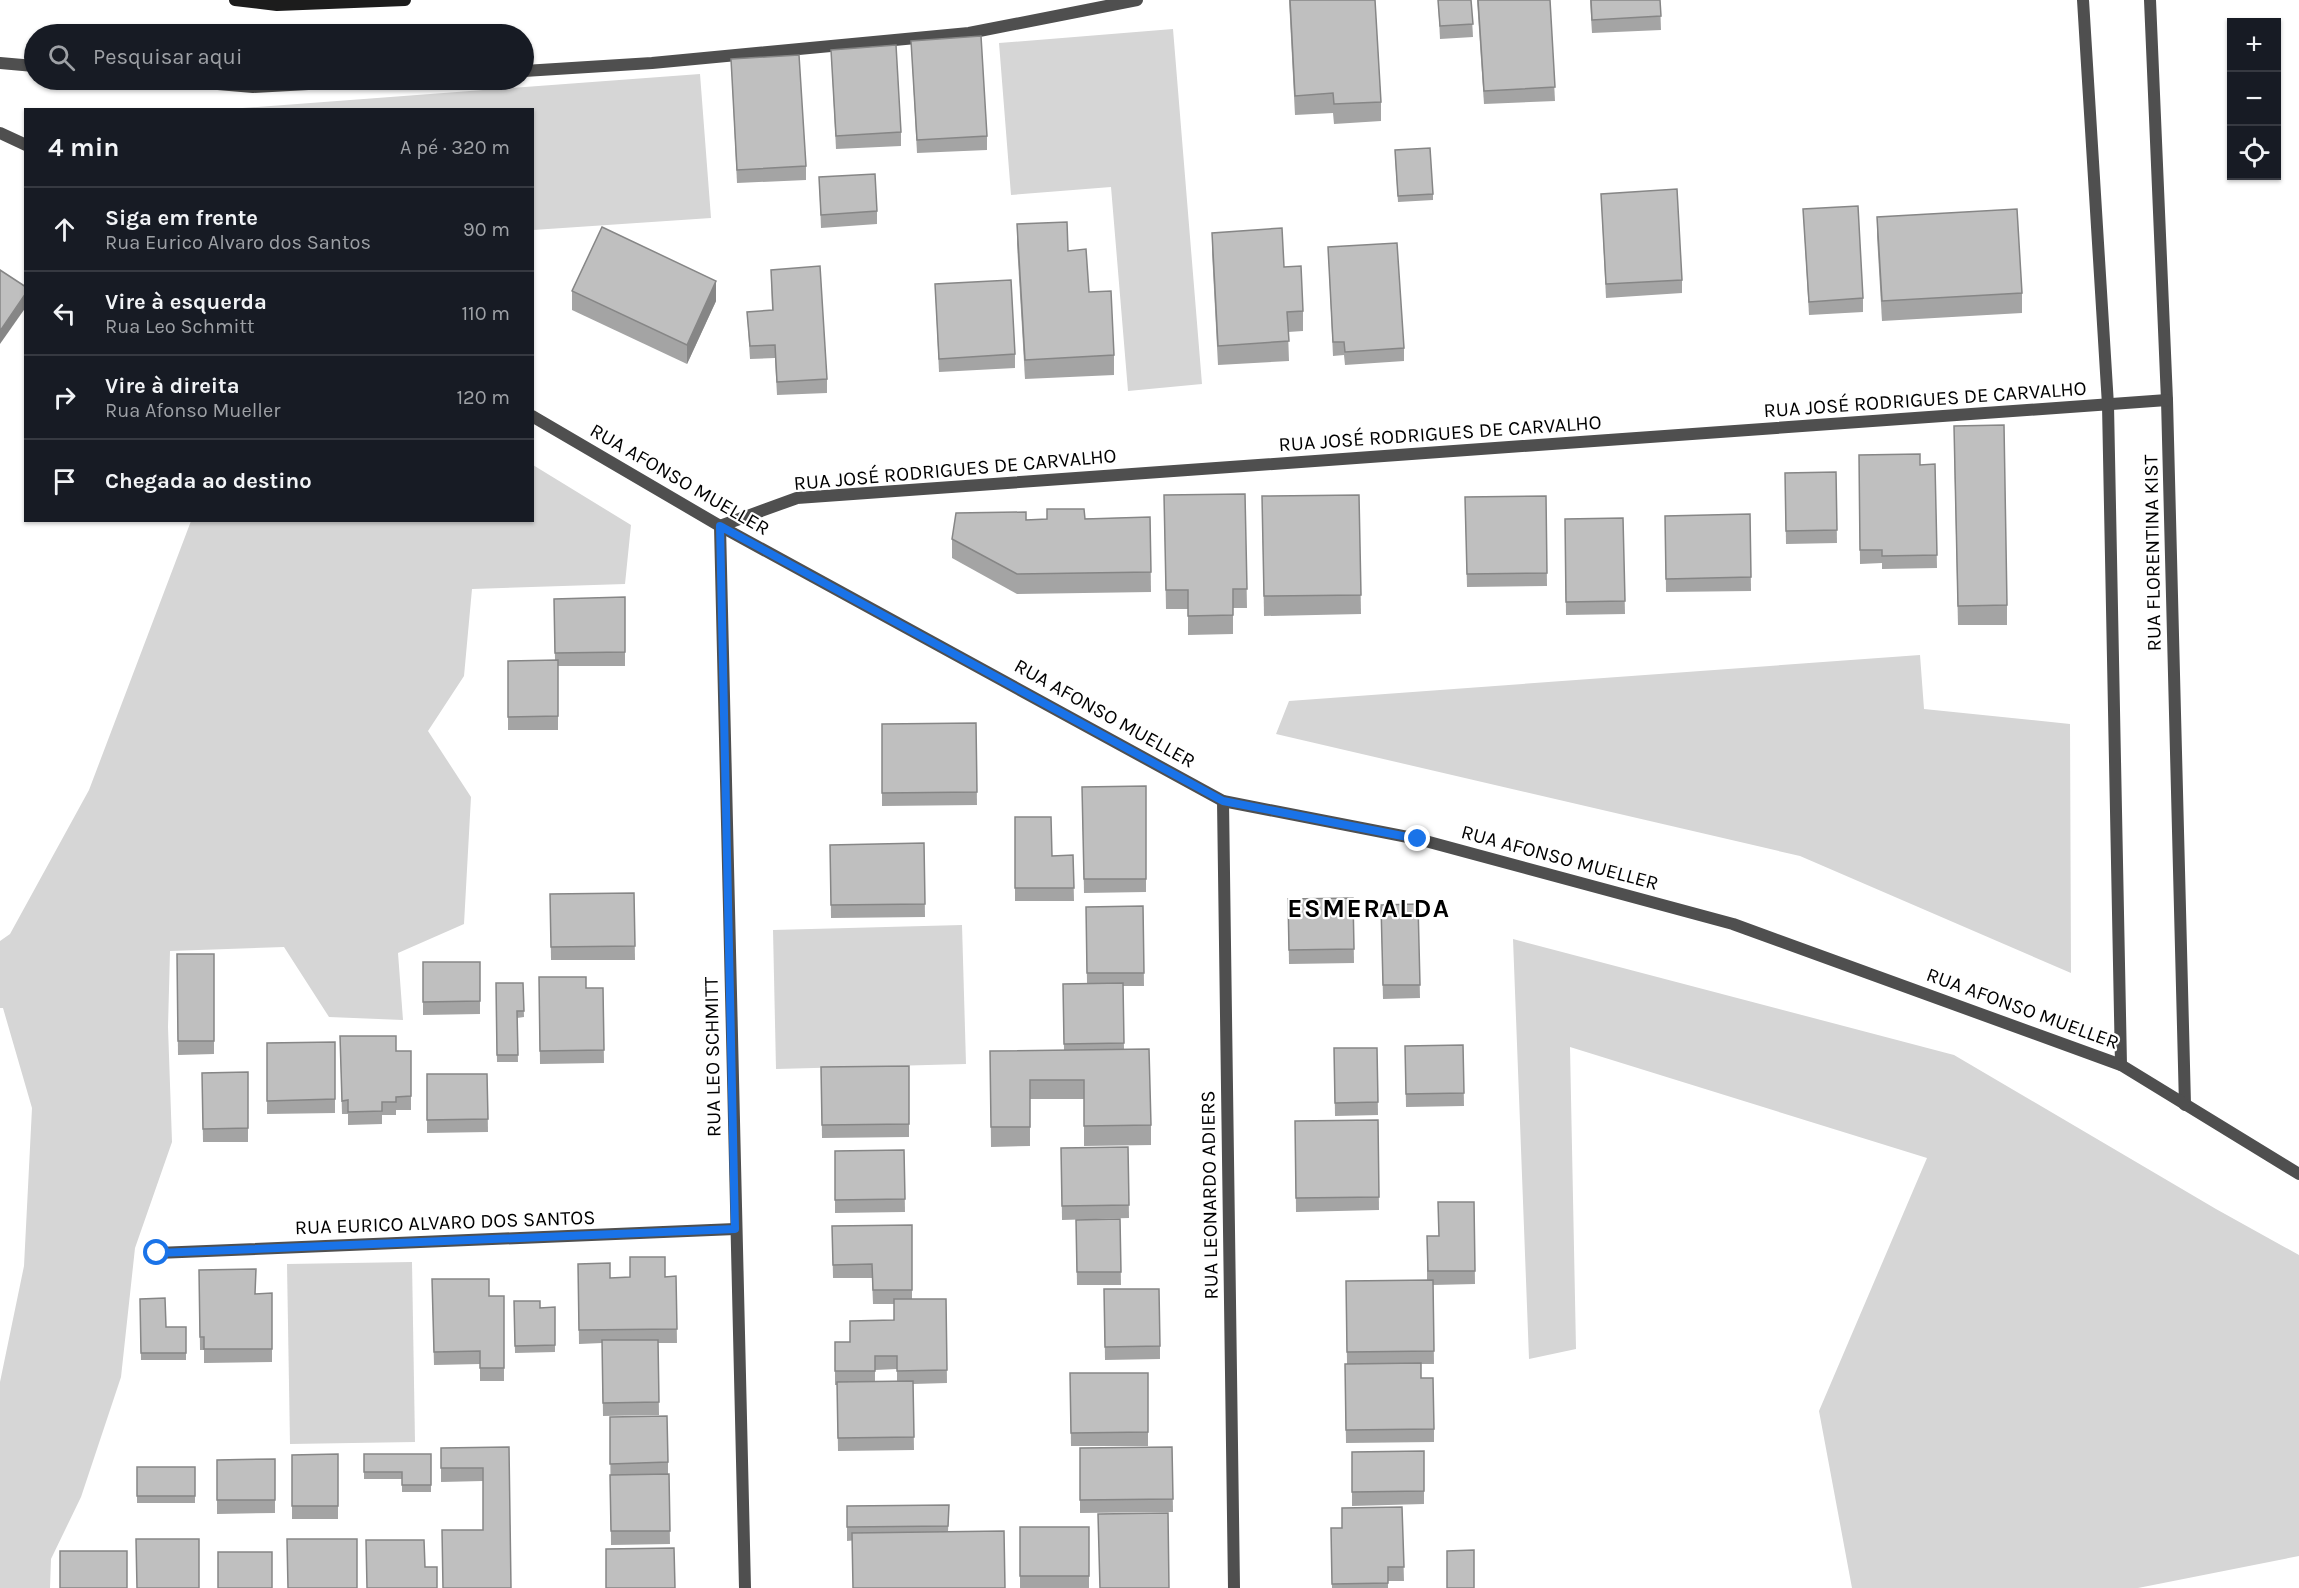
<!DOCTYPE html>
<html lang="pt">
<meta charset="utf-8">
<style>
:root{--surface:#171b24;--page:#242831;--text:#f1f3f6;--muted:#9ea1a6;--line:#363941}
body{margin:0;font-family:Karla,sans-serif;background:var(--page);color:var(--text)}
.controls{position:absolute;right:18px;top:18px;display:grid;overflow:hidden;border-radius:0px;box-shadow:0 2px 4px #0004}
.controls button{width:54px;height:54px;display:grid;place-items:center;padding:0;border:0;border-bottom:2px solid var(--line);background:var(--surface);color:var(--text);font:30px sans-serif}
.stop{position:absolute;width:18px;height:18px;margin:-14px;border:4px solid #1a73e8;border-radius:50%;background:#fff}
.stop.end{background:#1a73e8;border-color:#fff;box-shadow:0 2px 6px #0008}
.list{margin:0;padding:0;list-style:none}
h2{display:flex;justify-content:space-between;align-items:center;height:78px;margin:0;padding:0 24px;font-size:26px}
h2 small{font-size:20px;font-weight:400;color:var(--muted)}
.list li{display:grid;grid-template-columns:39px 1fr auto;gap:18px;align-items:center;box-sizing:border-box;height:84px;padding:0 24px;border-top:2px solid var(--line)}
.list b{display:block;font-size:22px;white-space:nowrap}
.list p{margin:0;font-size:20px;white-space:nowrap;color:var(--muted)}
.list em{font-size:20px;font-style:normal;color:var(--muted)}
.icon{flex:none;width:33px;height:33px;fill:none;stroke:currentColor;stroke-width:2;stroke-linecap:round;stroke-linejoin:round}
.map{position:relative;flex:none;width:2299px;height:1588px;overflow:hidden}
.search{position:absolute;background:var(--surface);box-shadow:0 2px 4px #0004;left:24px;top:24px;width:510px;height:66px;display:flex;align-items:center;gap:15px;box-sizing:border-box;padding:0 21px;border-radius:33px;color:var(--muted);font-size:22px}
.panel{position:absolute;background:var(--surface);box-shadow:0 2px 4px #0004;left:24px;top:108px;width:510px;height:414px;border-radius:0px}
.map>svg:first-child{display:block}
</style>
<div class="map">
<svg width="2299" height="1588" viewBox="0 0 2299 1588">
<rect width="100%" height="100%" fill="#fff"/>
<g fill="#d6d6d6">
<path d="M1173,29L1202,384L1128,391L1111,187L1011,195L999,43Z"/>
<path d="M700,74L711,218L533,230L532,110L229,109Z"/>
<path d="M533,465L631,525L625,584L472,589L464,676L428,731L471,797L464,924L398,953L403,1020L329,1017L284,947L170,951L168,1027L172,1142L135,1248L121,1377L81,1497L51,1559L50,1588H0V1382L24,1266L32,1108L3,1008H0V941L10,934L89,790L191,521L532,520Z"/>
<path d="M1920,655L1924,709L2070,724L2071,973L1800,856L1276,734L1289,701Z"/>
<path d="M962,925L966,1064L776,1069L773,930Z"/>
<path d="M1513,939L1954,1055L2216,1209L2299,1255V1556L2138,1588H1852L1819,1411L1927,1158L1570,1047L1576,1349L1529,1359Z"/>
<path d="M412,1262L415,1442L290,1444L287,1264Z"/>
</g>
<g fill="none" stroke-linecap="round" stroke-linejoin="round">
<g stroke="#4f4f4f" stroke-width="12">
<path d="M2083,0L2108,405L2121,1065"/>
<path d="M2150,0L2167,400L2185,1105"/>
<path d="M0,63L34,66"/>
<path d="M524,71L652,63L969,33L1137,0"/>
<path d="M171,80L253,87L381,80"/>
<path d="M0,133L26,145"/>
<path d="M532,416L720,526L1223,801L1418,839L1733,924L2121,1065L2299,1174"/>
<path d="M1223,801L1234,1588"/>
<path d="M157,1253L735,1229"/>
<path d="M745,1588L720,526L797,498L2167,400"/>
</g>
<path stroke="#1c1c1c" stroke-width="12" d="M235,0L277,5L405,0"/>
</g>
<g fill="#a4a4a4" fill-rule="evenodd">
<path d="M1289,0H1375L1381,102V121L1334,124L1333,113L1295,115Z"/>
<path d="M1438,0H1471L1473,37L1440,39Z"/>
<path d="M1477,0H1550L1555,101L1484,104Z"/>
<path d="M1590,0H1660L1661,30L1592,33Z"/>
<path d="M911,41L987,136V150L917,153Z"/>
<path d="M831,50L901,132V146L836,149Z"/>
<path d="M731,59L806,166V180L737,183Z"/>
<path d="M1395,157L1433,194V200L1398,202Z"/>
<path d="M819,177L877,211V224L821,228Z"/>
<path d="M1601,194L1682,280V293L1606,298Z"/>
<path d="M1803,209L1863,298V312L1809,315Z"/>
<path d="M1877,217L2022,293V313L1882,321L1877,236Z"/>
<path d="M1017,224L1068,251L1089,292L1114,355V375L1025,379L1017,244Z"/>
<path d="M1212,233L1284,267L1303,311V331L1288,332L1289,361L1218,365L1212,252Z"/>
<path d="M1328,247L1404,348V361L1345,365L1344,355L1333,356Z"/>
<path d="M771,270L827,379V393L777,395L775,358L750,359L747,312L772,310Z"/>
<path d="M935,284L1015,354V368L939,372Z"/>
<path d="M572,291L716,301L687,364L572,310Z"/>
<path d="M1954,446L2007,605V625H1958Z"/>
<path d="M1859,455L1920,465L1935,464L1937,568L1882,569V563L1860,564Z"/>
<path d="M1836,472L1837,543L1786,544L1785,473Z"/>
<path d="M1245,494L1247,608H1233V634L1188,635V609H1166L1164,495Z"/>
<path d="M1359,495L1361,614L1264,616L1262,496Z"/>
<path d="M1546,496L1547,586L1467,587L1465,497Z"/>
<path d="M1750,514L1751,591L1666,592L1665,516Z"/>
<path d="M1150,517L1151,592L1017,594L952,558V539L1026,520Z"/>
<path d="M1623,518L1625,614L1566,615L1565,519Z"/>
<path d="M625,597V666H558V730H508V661L555,660L554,599Z"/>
<path d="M976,723L977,805L882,806V724Z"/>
<path d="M1146,786V892L1084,893L1082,787Z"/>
<path d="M1015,817L1052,856L1073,855L1074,901H1015Z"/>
<path d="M924,843L925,917L831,918L830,845Z"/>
<path d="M634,893L635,960H551L550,894Z"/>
<path d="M1353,898L1354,963L1289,964L1288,899Z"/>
<path d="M1418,904L1420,998L1383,999L1381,905Z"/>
<path d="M1143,906L1144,986H1123L1124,1049L1151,1125V1145L1084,1146V1099H1030V1146L991,1147L990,1051L1064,1050L1063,984L1087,983L1086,907Z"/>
<path d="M177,954H214V1054L178,1055Z"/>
<path d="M423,962H480V1014L423,1015Z"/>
<path d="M539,977L586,988H603L604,1063L540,1064Z"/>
<path d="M496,983H523L524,1017L517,1018L518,1062H497Z"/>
<path d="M340,1036L396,1051H411V1110H396V1115H382V1124L348,1125V1114H342Z"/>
<path d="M335,1042V1113L267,1114V1043Z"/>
<path d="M1463,1045L1464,1106L1406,1107L1405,1046Z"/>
<path d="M1334,1048H1377L1378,1115L1335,1116Z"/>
<path d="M909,1066V1137L822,1138L821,1067Z"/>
<path d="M248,1072V1142H203L202,1073Z"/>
<path d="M427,1074H487L488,1132L427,1133Z"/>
<path d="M1378,1120L1379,1210L1296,1212L1295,1121Z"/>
<path d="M1128,1147L1129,1218L1062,1220L1061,1148Z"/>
<path d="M904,1150L905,1212L835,1213V1151Z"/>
<path d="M1474,1202L1475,1284L1433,1285L1434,1364H1421V1378L1434,1429V1442L1346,1443L1345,1378L1347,1364L1346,1281L1427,1280V1236H1439Z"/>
<path d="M1120,1219L1121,1285H1077L1076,1220Z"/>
<path d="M912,1225V1299H946L947,1383L913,1384L914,1450L838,1451L837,1385H835V1342H850L894,1320V1304H873L872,1278H833L832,1226ZM897,1369V1381H875V1370Z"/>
<path d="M578,1264L610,1278L676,1276L677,1343H658L659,1415L603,1416L602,1343L579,1344Z"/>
<path d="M199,1270L255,1294L272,1293V1362L204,1363V1350H200Z"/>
<path d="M432,1279L489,1296H504V1381H480V1364L434,1365Z"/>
<path d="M1104,1289L1160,1346V1359L1105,1360Z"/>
<path d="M140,1299L166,1327H186V1360H141Z"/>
<path d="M514,1301L540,1308L555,1307V1352L515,1353Z"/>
<path d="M1070,1373H1148V1446H1071Z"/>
<path d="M610,1417L668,1462V1474H669L670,1544L611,1545Z"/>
<path d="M509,1447L483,1530V1481L441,1482V1448Z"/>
<path d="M1172,1447L1173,1512L1080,1513V1448Z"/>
<path d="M1424,1451V1504L1352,1506V1452Z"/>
<path d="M338,1454V1519H292V1455Z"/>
<path d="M364,1454H431V1492H402V1479H364Z"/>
<path d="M275,1459V1513L217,1514V1460Z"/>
<rect x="137" y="1467" width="58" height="36"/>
<path d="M949,1505L948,1532L847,1541V1506Z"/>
<path d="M1402,1507L1404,1581H1388V1588H1332L1331,1528H1342Z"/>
<rect x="1020" y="1527" width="69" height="61"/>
</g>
<g fill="#868686">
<path d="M716,281V301L687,364V345Z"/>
<path d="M26,293V307L0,344V331Z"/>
</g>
<g fill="#bfbfbf" stroke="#868686" stroke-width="1.5">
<path d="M1290,0H1375L1381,102L1334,104L1333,93L1295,96Z"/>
<path d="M1438,0H1471L1473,24L1440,26Z"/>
<path d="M1478,0H1550L1555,87L1484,91Z"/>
<path d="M1591,0H1660L1661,16L1592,20Z"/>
<path d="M981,36L987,136L917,140L911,41Z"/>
<path d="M896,45L901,132L836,136L831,50Z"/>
<path d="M799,55L806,166L737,170L731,59Z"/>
<path d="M1430,148L1433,194L1398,196L1395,150Z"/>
<path d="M875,174L877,211L821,215L819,177Z"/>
<path d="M1677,189L1682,280L1606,284L1601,194Z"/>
<path d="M1858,206L1863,298L1809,302L1803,209Z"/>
<path d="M2017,209L2022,293L1882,301L1877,217Z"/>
<path d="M1067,222L1068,251L1086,249L1089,292L1111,291L1114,355L1025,360L1017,224Z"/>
<path d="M602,227L716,281L687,345L572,291Z"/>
<path d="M1282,228L1284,267L1301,266L1303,311L1287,312L1289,341L1218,346L1212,233Z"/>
<path d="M1397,243L1404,348L1345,352L1344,342H1333L1328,247Z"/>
<path d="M820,266L827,379L777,382L775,345L750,346L747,312L773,310L771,270Z"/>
<path d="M0,270L26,287V293L0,331Z"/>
<path d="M1011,280L1015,354L939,359L935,284Z"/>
<path d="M2004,425L2007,605L1958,606L1954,426Z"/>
<path d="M1920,454V465L1935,464L1937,555L1882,556V550H1860L1859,455Z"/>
<path d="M1836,472L1837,530L1786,531L1785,473Z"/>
<path d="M1245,494L1247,589H1233V615L1188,616V590H1166L1164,495Z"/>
<path d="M1359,495L1361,595L1264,596L1262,496Z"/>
<path d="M1546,496L1547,573L1467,574L1465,497Z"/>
<path d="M1047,509H1084L1085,519L1150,517L1151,572L1017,574L952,539L956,513L1026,512V520L1047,519Z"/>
<path d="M1750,514L1751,577L1666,579L1665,516Z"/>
<path d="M1623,518L1625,601L1566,602L1565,519Z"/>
<path d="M625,597V652L555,653L554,599Z"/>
<path d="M558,660V716L508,717V661Z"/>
<path d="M976,723L977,792L882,793V724Z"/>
<path d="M1146,786V879H1084L1082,787Z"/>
<path d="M1015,817H1051L1052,856L1073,855L1074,888H1015Z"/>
<path d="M924,843L925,904L831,905L830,845Z"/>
<path d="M634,893L635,946L551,947L550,894Z"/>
<path d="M1353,898L1354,949L1289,950L1288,899Z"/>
<path d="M1418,904L1420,985H1383L1381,905Z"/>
<path d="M1143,906L1144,973H1087L1086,907Z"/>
<path d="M177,954H214V1041H178Z"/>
<path d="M423,962H480V1001L423,1002Z"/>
<path d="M539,977H586V988H603L604,1050L540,1051Z"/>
<path d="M496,983H523L524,1011H517L518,1055H497Z"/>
<path d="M1123,983L1124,1043L1064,1044L1063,984Z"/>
<path d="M340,1036H396V1051H411V1096L396,1097V1102H382V1111L348,1112V1100L342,1101Z"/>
<path d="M335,1042V1099L267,1101V1043Z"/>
<path d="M1463,1045L1464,1093L1406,1094L1405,1046Z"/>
<path d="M1334,1048H1377L1378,1102L1335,1103Z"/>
<path d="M1149,1049L1151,1125L1084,1126V1080H1030V1127H991L990,1051Z"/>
<path d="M909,1066V1124L822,1125L821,1067Z"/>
<path d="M248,1072V1128L203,1129L202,1073Z"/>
<path d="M427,1074H487L488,1119L427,1120Z"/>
<path d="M1378,1120L1379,1197L1296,1198L1295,1121Z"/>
<path d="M1128,1147L1129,1205L1062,1206L1061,1148Z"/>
<path d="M904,1150L905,1199L835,1200V1151Z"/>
<path d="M1438,1202H1474L1475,1271H1428L1427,1236H1439Z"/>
<path d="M1120,1219L1121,1272H1077L1076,1220Z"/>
<path d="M912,1225V1290H873L872,1264L833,1265L832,1226Z"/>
<path d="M630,1257H665V1277L676,1276L677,1329L579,1330L578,1264L610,1263V1278L630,1277Z"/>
<path d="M256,1269L255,1294L272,1293V1349H204V1337H200L199,1270Z"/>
<path d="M432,1279H489V1296H504V1368H480V1351L434,1352Z"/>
<path d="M1433,1280L1434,1351L1347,1352L1346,1281Z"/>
<path d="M1104,1289H1159L1160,1346L1105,1347Z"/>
<path d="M165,1298L166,1327H186V1353H141L140,1299Z"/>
<path d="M894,1299H946L947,1370L897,1371V1356H875V1371H835V1342H850V1321L894,1320Z"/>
<path d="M514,1301H540V1308L555,1307V1345L515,1346Z"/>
<path d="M602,1340H658L659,1402L603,1403Z"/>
<path d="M1421,1363V1378H1433L1434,1429L1346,1430L1345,1364Z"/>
<path d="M1070,1373H1148V1432L1071,1433Z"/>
<path d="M913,1381L914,1437L838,1438L837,1382Z"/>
<path d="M667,1416L668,1462L610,1464V1417Z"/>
<path d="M509,1447L511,1588H443L442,1530H483V1468H441V1448Z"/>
<path d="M1172,1447L1173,1499L1080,1500V1448Z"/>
<path d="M1424,1451V1491L1352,1492V1452Z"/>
<path d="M338,1454V1506H292V1455Z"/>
<path d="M364,1454H431V1485H402V1472H364Z"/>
<path d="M275,1459V1500H217V1460Z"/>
<rect x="137" y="1467" width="58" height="29"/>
<path d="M669,1474L670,1531H611L610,1475Z"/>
<path d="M949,1505L948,1526L847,1527V1506Z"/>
<path d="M1402,1507L1404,1567H1388V1583L1332,1584L1331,1528H1342V1508Z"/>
<path d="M1168,1513L1169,1588H1100L1098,1514Z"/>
<rect x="1020" y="1527" width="69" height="49"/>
<path d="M1004,1531L1005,1588H853L852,1533Z"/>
<path d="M136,1539H199V1588H137Z"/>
<path d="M287,1539H357V1588H288Z"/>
<path d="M366,1540H424L425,1567H437V1588H367Z"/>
<path d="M674,1548L675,1588H606V1549Z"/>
<path d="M1474,1550V1588H1447V1551Z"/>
<rect x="60" y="1551" width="67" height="37"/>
<rect x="218" y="1552" width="54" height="36"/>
</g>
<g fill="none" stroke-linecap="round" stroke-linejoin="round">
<path stroke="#1a73e8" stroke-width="8" d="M157,1253L735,1229L720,526L1223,801L1418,839"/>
</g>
<g text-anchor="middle" stroke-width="4.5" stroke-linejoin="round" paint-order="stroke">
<g font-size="20" fill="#000" stroke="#fff">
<text transform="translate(1925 399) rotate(-4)" y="7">RUA JOSÉ RODRIGUES DE CARVALHO</text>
<text transform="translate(1440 433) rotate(-4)" y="7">RUA JOSÉ RODRIGUES DE CARVALHO</text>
<text transform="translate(955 469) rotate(-5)" y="7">RUA JOSÉ RODRIGUES DE CARVALHO</text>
<text transform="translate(680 479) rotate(30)" y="7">RUA AFONSO MUELLER</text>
<text transform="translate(2152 553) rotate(-91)" y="7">RUA FLORENTINA KIST</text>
<text transform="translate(1105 713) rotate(29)" y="7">RUA AFONSO MUELLER</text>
<text transform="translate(1560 857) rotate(15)" y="7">RUA AFONSO MUELLER</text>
<text transform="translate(2023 1008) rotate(20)" y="7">RUA AFONSO MUELLER</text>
<text transform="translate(712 1057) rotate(-91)" y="7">RUA LEO SCHMITT</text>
<text transform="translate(1209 1195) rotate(-91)" y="7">RUA LEONARDO ADIERS</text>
<text transform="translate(445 1222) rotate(-2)" y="7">RUA EURICO ALVARO DOS SANTOS</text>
</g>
<g font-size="26" font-weight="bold" letter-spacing="1.5" fill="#000" stroke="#fff">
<text x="1369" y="917">ESMERALDA</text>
</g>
</g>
</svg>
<div class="controls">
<button>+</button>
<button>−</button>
<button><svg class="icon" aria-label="locate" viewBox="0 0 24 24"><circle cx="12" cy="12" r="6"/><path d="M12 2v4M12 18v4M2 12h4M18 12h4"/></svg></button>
</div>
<div class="stop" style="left:157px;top:1253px"></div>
<div class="stop end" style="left:1418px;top:839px"></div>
<div class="search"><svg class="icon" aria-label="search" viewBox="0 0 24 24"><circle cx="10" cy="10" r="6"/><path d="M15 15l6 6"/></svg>Pesquisar aqui</div>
<section class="panel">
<h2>4 min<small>A pé · 320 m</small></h2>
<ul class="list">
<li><svg class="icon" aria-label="ahead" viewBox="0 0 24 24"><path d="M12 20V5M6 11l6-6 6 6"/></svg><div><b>Siga em frente</b><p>Rua Eurico Alvaro dos Santos</p></div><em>90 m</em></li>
<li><svg class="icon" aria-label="left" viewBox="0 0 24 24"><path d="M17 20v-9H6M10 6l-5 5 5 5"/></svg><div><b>Vire à esquerda</b><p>Rua Leo Schmitt</p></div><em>110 m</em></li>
<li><svg class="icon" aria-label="right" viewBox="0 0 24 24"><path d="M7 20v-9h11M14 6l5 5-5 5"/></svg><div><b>Vire à direita</b><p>Rua Afonso Mueller</p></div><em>120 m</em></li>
<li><svg class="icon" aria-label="arrive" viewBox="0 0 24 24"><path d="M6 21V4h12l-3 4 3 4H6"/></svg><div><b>Chegada ao destino</b></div></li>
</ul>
</section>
</div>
